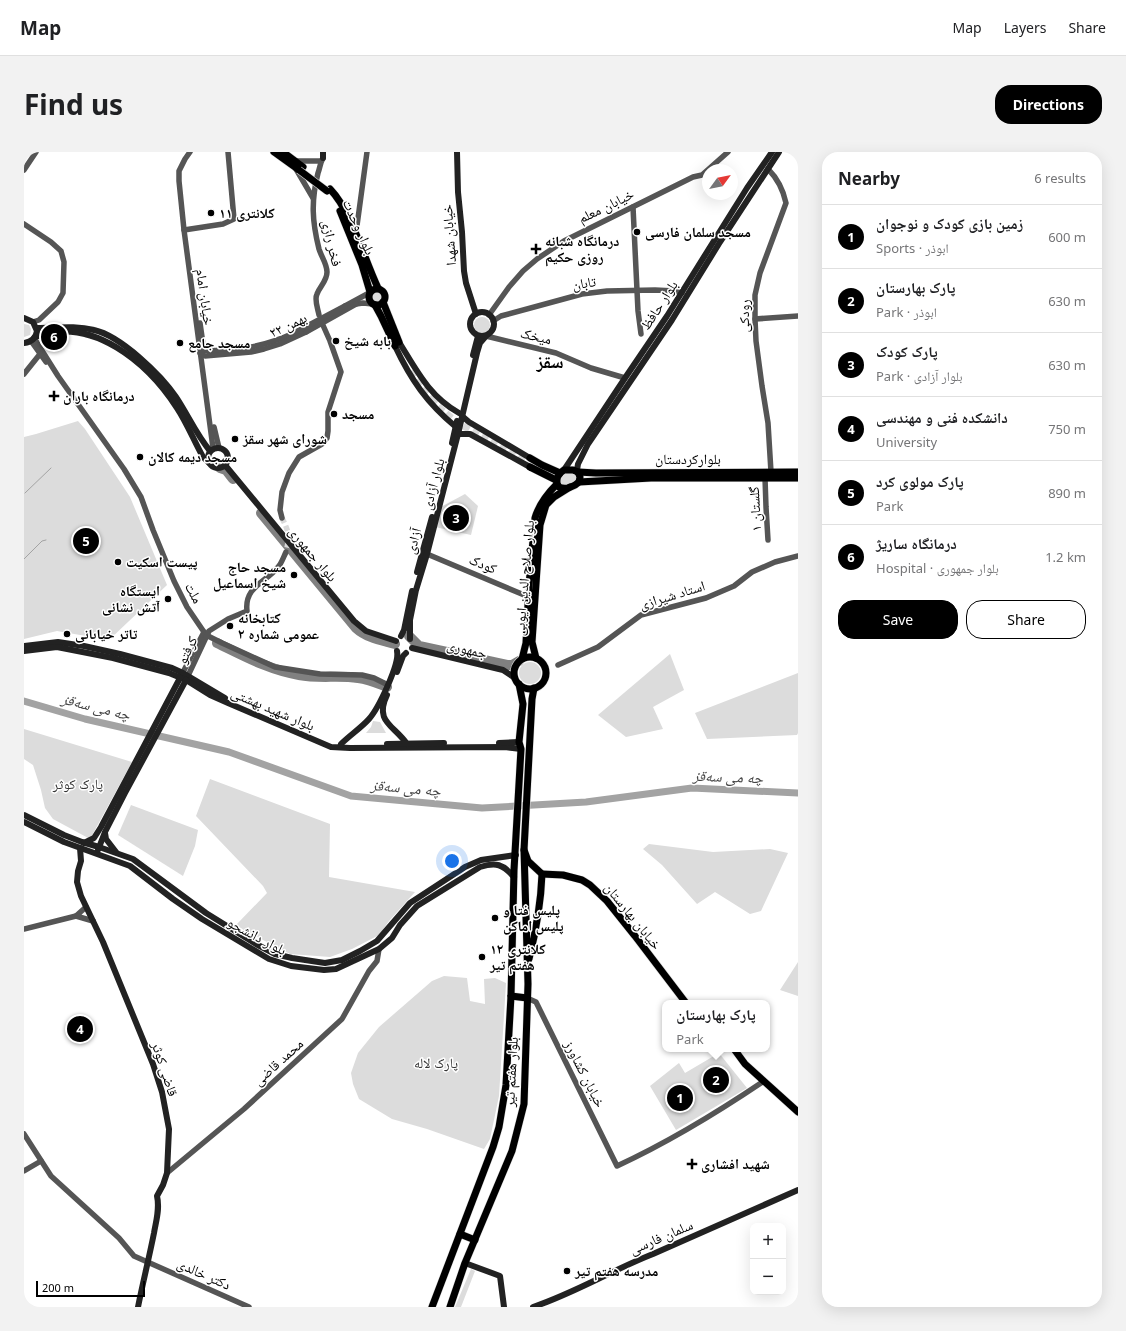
<!DOCTYPE html>
<meta charset="utf-8">
<style>
:root{--surface:#fff;--page:#f2f2f2;--text:#202124;--muted:#757577;--line:#e0e0e0;--accent:#000}
body{margin:0;font-family:"Noto Sans","Noto Naskh Arabic",sans-serif;background:var(--page);color:var(--text)}
.controls{position:absolute;right:12px;bottom:12px;display:grid;overflow:hidden;border-radius:8px;box-shadow:0 4px 16px #0002}
.controls button{width:36px;height:36px;display:grid;place-items:center;padding:0;border:0;border-bottom:1px solid var(--line);background:var(--surface);color:var(--text);font:20px sans-serif}
.compass{position:absolute;left:678px;top:12px;width:36px;height:36px;border-radius:50%;background:var(--surface);box-shadow:0 4px 16px #0002;rotate:57deg}
.scale{position:absolute;left:12px;bottom:10px;width:109px;box-sizing:border-box;padding-left:4px;border:2px solid #000;border-top:0;font-size:11px;line-height:14px;white-space:nowrap;color:#000;-webkit-text-stroke:3px #fff;paint-order:stroke}
.you{position:absolute;left:428px;top:709px;width:14px;height:14px;margin:-10px;border:3px solid #fff;border-radius:50%;background:#1a73e8;box-shadow:0 0 0 6px #1a73e833}
.badge{display:grid;place-items:center;width:26px;height:26px;border-radius:50%;background:var(--accent);color:#fff;font-size:13px;font-weight:700}
.pin{position:absolute;translate:-50% -50%;border:2px solid #fff;box-shadow:0 1px 4px #0006}
.popup{position:absolute;left:638px;top:848px;width:108px;height:52px;box-sizing:border-box;display:grid;place-content:center;border-radius:8px;background:var(--surface);filter:drop-shadow(0 1px 3px #0005);font-size:13px;white-space:nowrap;color:var(--muted)}
.popup b{font-size:15px;color:var(--text)}
.popup::after{content:'';position:absolute;left:50%;top:100%;margin-left:-8px;border:8px solid transparent;border-top-color:var(--surface)}
.list{margin:0;padding:0;list-style:none}
h2{display:flex;justify-content:space-between;align-items:center;height:52px;margin:0;padding:0 16px;font-size:17px}
h2 small{font-size:13px;font-weight:400;color:var(--muted)}
.list li{display:grid;grid-template-columns:26px 1fr auto;gap:12px;align-items:center;box-sizing:border-box;height:64px;padding:0 16px;border-top:1px solid var(--line)}
.list b{display:block;font-size:15px;white-space:nowrap}
.list p{margin:0;font-size:13px;white-space:nowrap;color:var(--muted)}
.list em{font-size:13px;font-style:normal;color:var(--muted)}
.actions{display:flex;gap:8px;padding:12px 16px}
.actions a{flex:1;padding:9px 0;border:1px solid var(--accent);border-radius:16px;text-align:center;font-size:14px;color:var(--accent)}
.actions .main{background:var(--accent);color:#fff}
.map{position:relative;flex:none;width:774px;height:1155px;overflow:hidden;border-radius:16px}
header{display:flex;align-items:center;gap:24px;box-sizing:border-box;height:56px;padding:0 20px;background:var(--surface);border-bottom:1px solid var(--line)}
header strong{font-size:19px}
nav{display:flex;gap:22px;margin-inline-start:auto;font-size:14px}
.intro{display:flex;align-items:center;justify-content:space-between;box-sizing:border-box;height:96px;padding:0 24px}
h1{margin:0;font-size:28px}
.button{padding:10px 18px;border-radius:16px;background:var(--accent);color:#fff;font-size:14px;font-weight:700}
main{display:flex;gap:24px;padding:0 24px}
aside{flex:1;background:var(--surface);border-radius:16px;box-shadow:0 4px 16px #0002}
.map>svg:first-child{display:block}
</style>
<header>
<strong>Map</strong>
<nav><a>Map</a><a>Layers</a><a>Share</a></nav>
</header>
<div class="intro"><h1>Find us</h1><a class="button">Directions</a></div>
<main>
<div class="map">
<svg width="774" height="1155" viewBox="0 0 774 1155">
<rect width="100%" height="100%" fill="#fff"/>
<g fill="#dcdcdc">
<circle cx="353" cy="144" r="6"/>
<circle cx="458" cy="173" r="8"/>
<path d="M0,172L5,173L7,177L6,183L0,185Z"/>
<path d="M54,269L61,277L106,345L143,433L85,488L33,479L0,487V285L12,282Z"/>
<path d="M542,321L552,322L553,326C551,333 545,332 539,333L535,331L536,325Z"/>
<path d="M441,342L454,354L447,383L411,375L415,356Z"/>
<path d="M646,502L660,538L629,555L639,577L602,585L574,563Z"/>
<circle cx="506" cy="521" r="11"/>
<path d="M774,521V581L773,583L683,587L671,561Z"/>
<path d="M349,569L356,570L362,581H342L347,575Z"/>
<path d="M0,577L108,610L66,687L29,667L21,656L17,638L9,613L0,607Z"/>
<path d="M186,627L306,672L305,725L391,740L365,769L355,783L328,797L306,805L266,802L220,778L212,773L243,741L239,734L172,664Z"/>
<path d="M107,653L174,678L171,694L159,724L94,683Z"/>
<path d="M625,692L689,700L746,697L764,701L737,759L726,762L691,740L673,752L638,713L619,697Z"/>
<path d="M774,810V844L756,838Z"/>
<path d="M420,824L443,826L446,849L461,852L460,827L471,826L482,831L475,944L466,987L460,997L403,977L368,967L335,947L329,932L327,921L334,901L355,875L408,829Z"/>
<path d="M695,901L723,936L652,978L626,934L655,911L661,921Z"/>
<path d="M447,1117L451,1119L437,1155H431Z"/>
</g>
<g fill="none" stroke-linecap="round" stroke-linejoin="round">
<g stroke="#a3a3a3" stroke-width="1">
<path d="M1,341L27,316"/>
<path d="M0,407L18,389L22,388"/>
</g>
<path stroke="#a3a3a3" stroke-width="7" d="M0,549L61,567L205,600L327,644L458,656L562,650L668,636L774,641"/>
<g stroke="#808080" stroke-width="10">
<path d="M196,316L202,318L209,327"/>
<path d="M237,361L332,476C343,486 357,488 371,492"/>
<path d="M385,484L395,494L483,513H488L495,509"/>
<path d="M193,491C220,504 245,518 275,523C295,527 314,523 334,526C344,527 353,531 363,535"/>
</g>
<path stroke="#d9d9d9" stroke-width="5.5" stroke-dasharray="5.5 3" stroke-linecap="butt" d="M258,366C265,380 266,384 262,400"/>
<g stroke="#d9d9d9" stroke-width="7" stroke-dasharray="7 3.5" stroke-linecap="butt">
<path d="M388,218L402,237L413,249"/>
<path d="M407,247C417,258 430,269 443,276C464,287 485,296 502,312"/>
</g>
<g stroke="#dbdbdb" stroke-width="8">
<g id="primary">
<path d="M250,0L275,18"/>
<path d="M259,0L279,15"/>
<path d="M306,37C328,60 340,107 354,136"/>
<path d="M316,59L338,113L346,140"/>
<circle cx="353" cy="145" r="8"/>
<path d="M359,150L375,190"/>
<path d="M351,153L357,164L371,194"/>
<path d="M506,306L518,313L536,321"/>
<path d="M506,315L532,328"/>
<path d="M540,318H549L554,320L556,325L555,330C550,335 542,338 535,335L533,332C532,325 535,321 540,318Z"/>
<path d="M554,320L572,321L774,320"/>
<path d="M555,330L627,326H774"/>
<circle cx="506" cy="521" r="16"/>
<path d="M512,506L508,490L516,373L522,353L530,345L546,335"/>
<path d="M498,507L502,491L505,433L511,366C515,352 523,342 533,332"/>
<path d="M518,722L539,723L558,728L566,733L583,749L611,784L662,851"/>
<path d="M505,807C512,779 517,750 518,722L504,709L500,698L508,547L510,536"/>
<path d="M487,844L503,846"/>
<path d="M710,897L721,912L774,960"/>
<path d="M436,1082L451,1088"/>
<path d="M408,1155L469,995L475,975L482,933L487,844L490,718L497,597L495,590L499,552L495,532"/>
<path d="M426,1155L441,1111L488,999L500,952L504,832L500,698"/>
</g>
</g>
<g stroke="#555" stroke-width="5.5">
<path d="M166,0L161,7L155,19V29L160,78L189,296"/>
<path d="M272,9H297"/>
<path d="M272,17L289,46"/>
<path d="M744,17C754,27 759,37 762,51L736,121L731,143V167L732,189L738,234L744,271L747,320"/>
<path d="M0,18L12,0"/>
<path d="M609,55L614,159L617,182"/>
<path d="M0,72L27,90L37,99L40,110L39,141L34,150L15,168L9,170"/>
<path d="M160,78L199,72L210,67L204,0"/>
<path d="M332,81L343,0"/>
<path d="M332,152L339,151L349,152"/>
<path d="M321,154L345,141"/>
<path d="M295,163C294,157 290,148 293,142C296,134 303,129 303,120C303,112 297,104 295,97C288,69 287,49 294,21C296,16 296,11 299,6"/>
<path d="M465,163L485,135L499,119L513,107L540,89L669,25L678,23L704,0"/>
<path d="M731,167L774,164"/>
<path d="M469,169L477,164L558,142L583,139L631,138L651,139L658,141"/>
<path d="M176,171L180,199"/>
<path d="M462,184L532,201L567,216L601,226"/>
<path d="M10,186L34,224L100,317L117,345L129,378L150,429L163,455L180,480L184,484L198,491L251,515L296,522L338,523L350,526L364,533"/>
<path d="M7,189L22,210"/>
<path d="M177,200L178,198C209,200 242,194 270,181"/>
<path d="M176,201L181,204L227,200L240,197L256,192L282,180"/>
<path d="M0,222L16,202"/>
<path d="M190,275L195,296"/>
<path d="M741,326L742,355L744,388"/>
<path d="M258,366L256,358L258,340L265,321L275,305L298,292L303,286L304,279V260L317,220L306,189L298,171"/>
<path d="M403,402L505,445"/>
<path d="M534,513L574,495L617,463L682,446L710,434L728,420L751,410L774,404"/>
<path d="M157,524L180,480"/>
<path d="M162,528L185,479L204,467L223,459C220,434 243,430 255,414C258,410 260,404 262,400"/>
<path d="M62,755L52,764L69,769"/>
<path d="M0,777L52,764"/>
<path d="M503,846L512,850L593,1014C645,990 694,960 740,929"/>
<path d="M0,982L27,1024L95,1086L110,1104L225,1155"/>
<path d="M0,1019L17,1009"/>
<path d="M143,1021L220,957L318,867L345,819L353,809L355,797"/>
</g>
<g stroke="#222" stroke-width="6">
<path d="M299,0V6"/>
<path d="M433,0L434,40L438,80L440,119L442,131L452,162"/>
<circle cx="458" cy="172" r="12"/>
<path d="M0,166L9,170L13,179C12,186 7,190 0,191"/>
<path d="M13,176C32,176 51,173 70,178C97,184 137,223 152,245C164,263 172,282 186,299"/>
<path d="M11,185C68,163 124,211 153,256C163,271 170,289 179,305L185,311"/>
<path d="M375,190C393,219 405,244 435,261"/>
<path d="M371,194C387,228 403,251 432,275"/>
<path d="M449,203L454,184"/>
<path d="M438,264L445,270L506,306"/>
<path d="M434,282H446L506,315"/>
<path d="M428,291L433,269"/>
<circle cx="194" cy="306" r="10"/>
<path d="M201,313L330,469L342,479L372,489"/>
<path d="M540,318L601,226L643,164L723,36L748,0"/>
<path d="M553,318L554,312L564,292L648,168L696,90L755,0"/>
<path d="M393,420L408,365"/>
<path d="M377,484L380,478L388,439"/>
<path d="M386,487V468L392,438L403,402L434,282L453,201L456,191L462,184"/>
<path d="M0,494L34,490L60,494L96,502L148,516L159,521L201,546"/>
<path d="M388,496L479,518L491,526"/>
<path d="M0,499L33,495L89,506L145,521L162,528L186,543L204,551L307,595L326,596L481,595L497,597"/>
<path d="M373,520L379,504L382,501"/>
<path d="M363,543C350,570 370,573 383,592"/>
<path d="M475,591L495,590"/>
<path d="M363,592L420,591"/>
<path d="M316,595L317,592C326,583 337,576 345,567C354,557 376,512 373,499"/>
<path d="M0,663L40,683L58,690L75,695L109,707L182,761L232,792L251,802L268,806L301,811L318,808L336,799L353,789L386,751L441,715L457,708L492,703"/>
<path d="M0,670L40,690L106,714L149,747L178,767L245,807L267,814L300,818L312,817L355,797L368,786L376,773L393,754L456,715C472,710 479,712 490,725"/>
<path d="M81,681L82,687L92,700"/>
<path d="M60,691L70,686L77,675L156,526"/>
<path d="M56,696L57,709L54,719L53,730L57,744L79,790L129,912L138,940L145,977L143,1021L139,1033L133,1044C136,1057 132,1069 130,1081C125,1106 119,1130 114,1155"/>
<path d="M74,698L81,680L101,641L162,528"/>
<path d="M441,1111L476,1124L480,1155"/>
<path d="M509,1155C551,1141 588,1118 629,1102L774,1038"/>
</g>
<use href="#primary" stroke="#000" stroke-width="7"/>
<g stroke="#dbdbdb" stroke-width="8" stroke-linecap="butt">
<path id="primary-bridge" d="M275,18L303,39"/>
</g>
<g stroke="#555" stroke-width="5.5">
<path d="M282,180L332,152"/>
<path d="M270,181L321,154"/>
</g>
<use href="#primary-bridge" stroke="#000" stroke-width="7"/>
</g>
<g fill="#000" stroke="#fff" stroke-width="1.5">
<circle cx="187" cy="61" r="4"/>
<circle cx="613" cy="80" r="4"/>
<path d="M510 91h4v4h4v4h-4v4h-4v-4h-4v-4h4z"/>
<circle cx="312" cy="189" r="4"/>
<circle cx="156" cy="191" r="4"/>
<path d="M28 238h4v4h4v4h-4v4h-4v-4h-4v-4h4z"/>
<circle cx="310" cy="262" r="4"/>
<circle cx="211" cy="287" r="4"/>
<circle cx="116" cy="305" r="4"/>
<circle cx="94" cy="410" r="4"/>
<circle cx="270" cy="423" r="4"/>
<circle cx="144" cy="447" r="4"/>
<circle cx="206" cy="474" r="4"/>
<circle cx="43" cy="482" r="4"/>
<circle cx="471" cy="766" r="4"/>
<circle cx="458" cy="805" r="4"/>
<path d="M666 1006h4v4h4v4h-4v4h-4v-4h-4v-4h4z"/>
<circle cx="543" cy="1119" r="4"/>
</g>
<g text-anchor="middle" stroke-width="3" stroke-linejoin="round" paint-order="stroke">
<g font-size="14" fill="#000" stroke="#fff">
<text transform="translate(582 54) rotate(-26)" y="5">خیابان معلم</text>
<text transform="translate(335 75) rotate(66)" y="5">بلوار وحدت</text>
<text transform="translate(425 83) rotate(-94)" y="5">خیابان شهدا</text>
<text transform="translate(308 91) rotate(77)" y="5">فخر رازی</text>
<text transform="translate(560 131) rotate(-9)" y="5">تابان</text>
<text transform="translate(181 145) rotate(82)" y="5">خیابان امام</text>
<text transform="translate(635 153) rotate(-57)" y="5">بلوار حافظ</text>
<text transform="translate(720 164) rotate(-90)" y="5">رودکی</text>
<text transform="translate(264 173) rotate(-25)" y="5">۲۲ بهمن</text>
<text transform="translate(512 184) rotate(13)" y="5">میخک</text>
<text x="664" y="312">بلوارکردستان</text>
<text transform="translate(409 332) rotate(-75)" y="5">بلوار آزادی</text>
<text transform="translate(731 357) rotate(-93)" y="5">گلستان ۱</text>
<text transform="translate(389 389) rotate(-75)" y="5">آزادی</text>
<text transform="translate(289 402) rotate(50)" y="5">بلوار جمهوری</text>
<text transform="translate(459 412) rotate(23)" y="5">کودک</text>
<text transform="translate(500 426) rotate(-85)" y="5">بلوار صلاح الدین ایوبی</text>
<text transform="translate(170 441) rotate(62)" y="5">ملت</text>
<text transform="translate(648 443) rotate(-17)" y="5">استاد شیرازی</text>
<text transform="translate(443 497) rotate(13)" y="5">جمهوری</text>
<text transform="translate(163 498) rotate(-64)" y="5">کرفتو</text>
<text transform="translate(249 557) rotate(23)" y="5">بلوار شهید بهشتی</text>
<text transform="translate(609 764) rotate(51)" y="5">خیابان بهارستان</text>
<text transform="translate(233 784) rotate(28)" y="5">بلوار دانشجو</text>
<text transform="translate(254 910) rotate(-42)" y="5">محمد قاضی</text>
<text transform="translate(141 917) rotate(72)" y="5">قاضی کوثر</text>
<text transform="translate(487 920) rotate(-87)" y="5">بلوار هفتم تیر</text>
<text transform="translate(561 922) rotate(63)" y="5">خیابان کشاورز</text>
<text transform="translate(637 1085) rotate(-23)" y="5">سلمان فارسی</text>
<text transform="translate(180 1122) rotate(24)" y="5">دکتر خالدی</text>
</g>
<g font-size="14" font-weight="bold" fill="#000" stroke="#fff" text-anchor="start">
<text x="195" y="66">کلانتری ۱۱</text>
<text x="621" y="85">مسجد سلمان فارسی</text>
<text x="521" y="94">درمانگاه شبانه<tspan x="521" dy="16">روزی حکیم</tspan></text>
<text x="320" y="194">بابه شیخ</text>
<text x="164" y="196">مسجد جامع</text>
<text x="39" y="249">درمانگاه باران</text>
<text x="318" y="267">مسجد</text>
<text x="219" y="292">شورای شهر سقز</text>
<text x="124" y="310">مسجد دیمه کالان</text>
<text x="102" y="415">پیست اسکیت</text>
<text x="262" y="420" text-anchor="end">مسجد حاج<tspan x="262" dy="16">شیخ اسماعیل</tspan></text>
<text x="136" y="444" text-anchor="end">ایستگاه<tspan x="136" dy="16">آتش نشانی</tspan></text>
<text x="214" y="471">کتابخانه<tspan x="214" dy="16">عمومی شماره ۲</tspan></text>
<text x="51" y="487">تاتر خیابانی</text>
<text x="479" y="763">پلیس فتا و<tspan x="479" dy="16">پلیس اماکن</tspan></text>
<text x="466" y="802">کلانتری ۱۲<tspan x="466" dy="16">هفتم تیر</tspan></text>
<text x="677" y="1017">شهید افشاری</text>
<text x="551" y="1124">مدرسه هفتم تیر</text>
</g>
<g font-size="14" fill="#333" stroke="#fff">
<text x="54" y="637">پارک کوثر</text>
<text x="412" y="916">پارک لاله</text>
</g>
<g font-size="15" font-style="italic" fill="#444" stroke="#fff">
<text transform="translate(72 555) rotate(14)" y="5">چە می سەقز</text>
<text transform="translate(704 625) rotate(2)" y="5">چە می سەقز</text>
<text transform="translate(382 636) rotate(5)" y="5">چە می سەقز</text>
</g>
<g font-size="18" font-weight="bold" fill="#000" stroke="#fff">
<text x="526" y="216">سقز</text>
</g>
</g>
</svg>
<div class="controls">
<button>+</button>
<button>−</button>
</div>
<svg class="compass" viewBox="-18 -18 36 36"><path d="M0-13l5 13h-10z" fill="#e53935"/><path d="M0 13l5-13h-10z" fill="#757577"/></svg>
<div class="scale">200 m</div>
<div class="you"></div>
<div class="pin badge" style="left:656px;top:946px">1</div>
<div class="pin badge" style="left:692px;top:928px">2</div>
<div class="popup"><b>پارک بهارستان</b>Park</div>
<div class="pin badge" style="left:432px;top:366px">3</div>
<div class="pin badge" style="left:56px;top:877px">4</div>
<div class="pin badge" style="left:62px;top:389px">5</div>
<div class="pin badge" style="left:30px;top:185px">6</div>
</div>
<aside>
<h2>Nearby<small>6 results</small></h2>
<ul class="list">
<li><span class="badge">1</span><div><b>زمین بازی کودک و نوجوان</b><p>Sports · ابوذر</p></div><em>600 m</em></li>
<li><span class="badge">2</span><div><b>پارک بهارستان</b><p>Park · ابوذر</p></div><em>630 m</em></li>
<li><span class="badge">3</span><div><b>پارک کودک</b><p>Park · بلوار آزادی</p></div><em>630 m</em></li>
<li><span class="badge">4</span><div><b>دانشکده فنی و مهندسی</b><p>University</p></div><em>750 m</em></li>
<li><span class="badge">5</span><div><b>پارک مولوی کرد</b><p>Park</p></div><em>890 m</em></li>
<li><span class="badge">6</span><div><b>درمانگاه ساریژ</b><p>Hospital · بلوار جمهوری</p></div><em>1.2 km</em></li>
</ul>
<div class="actions"><a class="main">Save</a><a>Share</a></div>
</aside>
</main>
